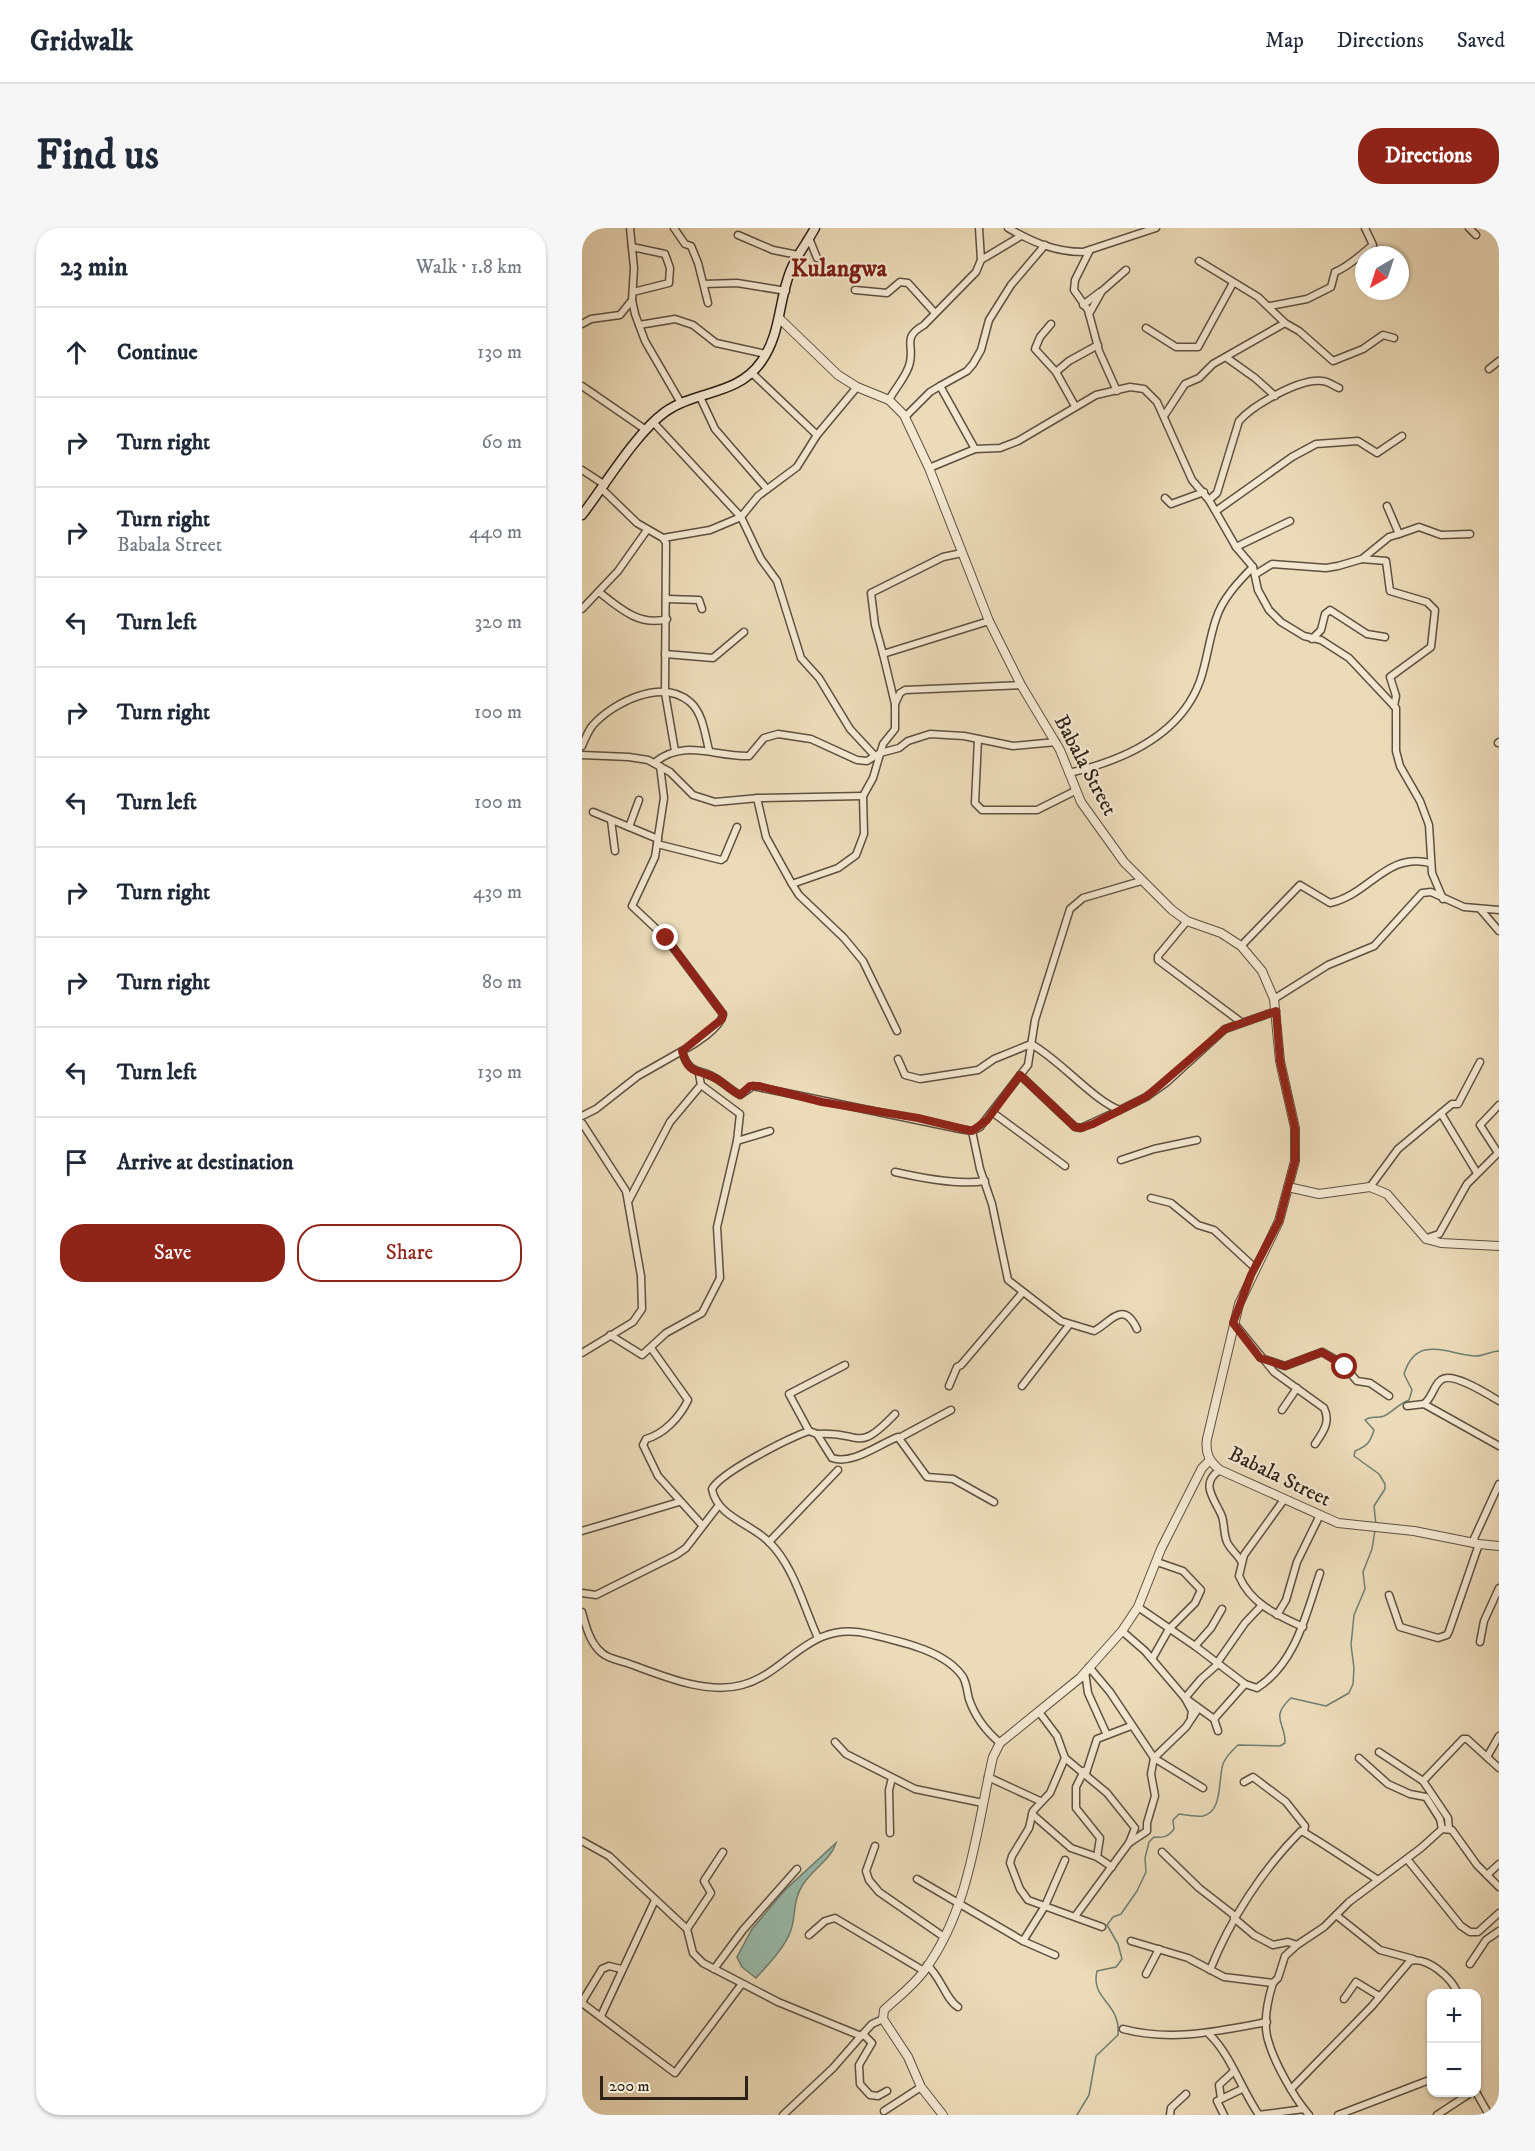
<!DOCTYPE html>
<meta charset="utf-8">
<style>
:root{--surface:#fff;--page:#f6f6f7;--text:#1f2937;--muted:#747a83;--line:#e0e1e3;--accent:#8f2418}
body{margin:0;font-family:"IM FELL DW Pica",serif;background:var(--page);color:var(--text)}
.controls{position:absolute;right:18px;bottom:18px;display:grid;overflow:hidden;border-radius:12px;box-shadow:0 2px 4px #0004}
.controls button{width:54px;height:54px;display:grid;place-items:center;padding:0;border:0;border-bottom:2px solid var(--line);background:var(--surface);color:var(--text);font:30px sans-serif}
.compass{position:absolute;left:773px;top:18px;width:54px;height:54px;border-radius:50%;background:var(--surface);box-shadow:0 2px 4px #0004;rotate:219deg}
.scale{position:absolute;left:18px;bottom:15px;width:148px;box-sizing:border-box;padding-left:6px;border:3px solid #2e2218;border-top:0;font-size:16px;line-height:21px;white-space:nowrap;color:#2e2218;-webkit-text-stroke:4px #f3e8d2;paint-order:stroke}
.stop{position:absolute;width:18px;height:18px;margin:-14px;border:4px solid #8f2418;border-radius:50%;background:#fff}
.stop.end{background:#8f2418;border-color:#fff;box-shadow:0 2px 6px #0008}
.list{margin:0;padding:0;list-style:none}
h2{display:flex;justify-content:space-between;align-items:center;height:78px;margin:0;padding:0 24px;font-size:26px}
h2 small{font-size:20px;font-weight:400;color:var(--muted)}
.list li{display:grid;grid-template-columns:39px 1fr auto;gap:18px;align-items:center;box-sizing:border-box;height:90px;padding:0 24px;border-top:2px solid var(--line)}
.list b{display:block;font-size:22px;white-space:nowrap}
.list p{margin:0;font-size:20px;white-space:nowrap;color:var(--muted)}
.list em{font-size:20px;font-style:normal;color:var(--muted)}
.actions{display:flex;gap:12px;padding:18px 24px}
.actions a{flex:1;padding:14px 0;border:2px solid var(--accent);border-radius:24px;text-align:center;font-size:21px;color:var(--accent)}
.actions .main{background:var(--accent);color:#fff}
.icon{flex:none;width:33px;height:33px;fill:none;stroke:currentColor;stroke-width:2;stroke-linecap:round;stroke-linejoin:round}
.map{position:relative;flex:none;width:917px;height:1887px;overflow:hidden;border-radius:24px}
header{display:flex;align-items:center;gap:36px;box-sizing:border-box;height:84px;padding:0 30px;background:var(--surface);border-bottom:2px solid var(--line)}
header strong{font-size:28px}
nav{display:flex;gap:33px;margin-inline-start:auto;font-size:21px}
.intro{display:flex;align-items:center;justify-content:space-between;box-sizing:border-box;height:144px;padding:0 36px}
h1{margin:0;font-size:42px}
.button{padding:15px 27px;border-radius:24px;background:var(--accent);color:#fff;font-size:21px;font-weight:700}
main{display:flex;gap:36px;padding:0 36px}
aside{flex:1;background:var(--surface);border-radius:24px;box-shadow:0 2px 4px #0004}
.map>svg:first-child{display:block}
</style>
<header>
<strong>Gridwalk</strong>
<nav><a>Map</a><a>Directions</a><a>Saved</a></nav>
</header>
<div class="intro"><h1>Find us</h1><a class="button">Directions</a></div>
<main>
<aside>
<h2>23 min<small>Walk · 1.8 km</small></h2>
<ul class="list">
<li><svg class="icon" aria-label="ahead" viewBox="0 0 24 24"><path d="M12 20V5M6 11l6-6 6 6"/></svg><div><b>Continue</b></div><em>130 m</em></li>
<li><svg class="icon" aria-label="right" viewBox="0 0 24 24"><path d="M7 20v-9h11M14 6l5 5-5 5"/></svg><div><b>Turn right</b></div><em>60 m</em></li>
<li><svg class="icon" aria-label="right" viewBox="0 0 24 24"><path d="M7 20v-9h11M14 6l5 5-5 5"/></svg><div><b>Turn right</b><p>Babala Street</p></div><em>440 m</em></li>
<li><svg class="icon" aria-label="left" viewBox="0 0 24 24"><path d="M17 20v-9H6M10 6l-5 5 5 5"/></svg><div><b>Turn left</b></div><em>320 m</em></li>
<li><svg class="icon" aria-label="right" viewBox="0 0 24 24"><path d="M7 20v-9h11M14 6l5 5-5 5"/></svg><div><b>Turn right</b></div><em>100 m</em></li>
<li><svg class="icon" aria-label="left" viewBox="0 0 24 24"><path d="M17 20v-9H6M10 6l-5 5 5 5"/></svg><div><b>Turn left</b></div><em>100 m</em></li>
<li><svg class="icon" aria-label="right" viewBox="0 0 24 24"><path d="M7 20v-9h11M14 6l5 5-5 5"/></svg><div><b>Turn right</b></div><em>430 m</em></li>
<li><svg class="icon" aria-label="right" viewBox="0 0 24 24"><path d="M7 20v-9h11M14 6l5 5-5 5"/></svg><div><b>Turn right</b></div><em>80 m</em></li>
<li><svg class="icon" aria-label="left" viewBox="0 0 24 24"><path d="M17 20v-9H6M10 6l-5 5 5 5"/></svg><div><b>Turn left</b></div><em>130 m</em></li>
<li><svg class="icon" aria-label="arrive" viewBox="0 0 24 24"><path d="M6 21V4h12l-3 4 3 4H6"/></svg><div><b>Arrive at destination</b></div></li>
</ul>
<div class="actions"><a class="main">Save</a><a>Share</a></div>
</aside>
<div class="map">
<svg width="917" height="1887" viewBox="0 0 917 1887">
<rect width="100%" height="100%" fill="#ecdbb9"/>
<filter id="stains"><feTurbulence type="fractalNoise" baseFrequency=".00333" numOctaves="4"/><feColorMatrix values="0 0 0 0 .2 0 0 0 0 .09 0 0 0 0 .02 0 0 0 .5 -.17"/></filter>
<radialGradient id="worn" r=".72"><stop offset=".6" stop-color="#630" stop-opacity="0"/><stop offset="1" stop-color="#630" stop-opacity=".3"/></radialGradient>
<path fill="#99bbac" stroke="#6e7e71" stroke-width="1.5" d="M254,1615C249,1632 230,1641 220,1658C211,1672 214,1687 209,1702C204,1718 185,1738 174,1750L160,1739L155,1729L170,1701L203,1662Z"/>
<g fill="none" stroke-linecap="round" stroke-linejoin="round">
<g stroke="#6e7e71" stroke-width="1.5">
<path d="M794,1297L792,1278L803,1261V1256L797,1246L772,1228L773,1223C785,1218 788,1215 792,1202L783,1192C789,1187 794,1191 802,1188C811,1184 816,1176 827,1172L830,1162L822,1146C835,1105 866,1127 894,1128C902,1128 909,1123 917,1123"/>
<path d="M495,1887L507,1867L514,1828L536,1807C539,1774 508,1772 515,1743L534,1739L540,1731L536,1716L525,1697L531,1689L539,1686L555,1663L564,1644L563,1630L567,1614L572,1609C581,1610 586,1609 592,1601L591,1592L597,1586C604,1587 614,1589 621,1588C641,1584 636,1551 641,1536C644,1528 650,1523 656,1517L698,1518L703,1515C704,1495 687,1490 709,1470L744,1478L767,1465L771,1456L772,1440L769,1417L772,1387L783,1361L781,1344L790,1321L793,1302"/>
</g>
<g stroke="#5e5040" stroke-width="9">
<g id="minor">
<path d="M48,0L52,40L50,72L53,86L63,113L99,175"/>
<path d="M92,0L103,16L109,18L116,35L126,75"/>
<path d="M426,0C450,14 473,24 501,24L574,0"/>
<path d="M887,0L894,7"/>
<path d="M156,7L191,22L216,27"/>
<path d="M227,10L235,30"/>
<path d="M50,19L83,26L88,40L87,55L51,64"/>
<path d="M508,22L493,52L492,62L506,82L517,123L535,163"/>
<path d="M399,32L439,8"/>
<path d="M617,33L676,69L703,95L717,103L751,133L781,121L801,107L812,110"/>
<path d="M122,56L155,55L204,63"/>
<path d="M273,62L305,65L318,54L326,55L353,85"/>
<path d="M501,77L518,64"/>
<path d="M688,78L725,71L749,59L753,44C768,38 778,27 791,17L783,0"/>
<path d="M507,86L520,63L544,42"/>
<path d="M0,96L9,91L38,87L50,72"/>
<path d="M469,96L458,109L453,121L474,144L493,178"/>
<path d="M57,97L93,91L111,97L134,115L184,126"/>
<path d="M564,100L594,119H616L651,55"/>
<path d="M645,130L673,150L693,168"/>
<path d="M907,141L917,133"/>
<path d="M474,144L487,133L516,117"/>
<path d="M170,145L235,207"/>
<path d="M0,158L64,202"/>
<path d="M118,169L133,201L185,261"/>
<path d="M307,172C313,160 326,147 328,134C332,115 320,110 342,97L394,44L399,32L397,0"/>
<path d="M582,188L603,156L617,150L631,136L703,95"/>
<path d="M323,189L348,164L358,158"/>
<path d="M71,194L159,289L179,331L195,353L219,430L237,450L268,501L293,528"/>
<path d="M393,221L358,158L385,143L391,136L399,122L407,92L429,57L463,17"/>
<path d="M347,240L393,221L418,220L436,213L514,167L548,159L562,161L575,174L610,252L627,272L654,319L671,339L676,362L687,382L699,394L722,408L739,412L767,430L814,480V523L818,538L838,573L847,597L850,645L861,671"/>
<path d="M0,242L23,257"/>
<path d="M20,261L55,295L81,310L84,315L83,465L93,523"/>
<path d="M583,270L589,276L622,264"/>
<path d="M627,272L635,265L657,193C671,177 718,150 740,153C746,153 752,158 757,160"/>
<path d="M634,283L710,229L734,216L776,213L795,225L820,208"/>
<path d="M817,306L837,299L859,307L888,306"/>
<path d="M81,310L128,302L159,289L176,268L215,239L235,207L275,159"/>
<path d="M654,319L708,293"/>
<path d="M780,331L804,333L808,363L845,374L853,382L849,419L808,449L814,468L812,478"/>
<path d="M674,346L690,336L744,340L756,338L780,331L807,309L817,306L805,278"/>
<path d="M17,364C37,380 58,399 85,391"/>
<path d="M85,371L117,372L120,381"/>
<path d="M0,381L36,343L65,302"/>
<path d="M730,411L739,402L743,386L748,382L785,406L803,409"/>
<path d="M83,426L131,430L162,404"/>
<path d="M301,426L293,397L289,365L361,329L380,325"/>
<path d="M313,476L301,426L407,393"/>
<path d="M396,511L393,575L400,582H455L493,563"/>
<path d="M916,515L917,514"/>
<path d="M0,518C3,511 6,503 11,497C32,474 80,450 108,474C121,485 123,507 127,522"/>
<path d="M0,527L47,529L66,532L88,544L111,567L133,574L177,570L281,568"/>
<path d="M72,535C102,510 133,529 167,528L182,510L196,506L229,511L275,532L285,533L298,525L317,520L326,513L348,506L382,508L431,518L474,514"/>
<path d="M78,538L82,570L73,629L50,678L84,710L141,786C139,800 112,817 100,823C107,848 118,840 135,851C143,856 150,863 158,867L171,858L378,901L390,903L398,899L446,837L453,792L488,681L501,670L559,653"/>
<path d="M487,545C539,533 598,508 618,453C625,433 627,411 634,391C640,371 657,353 671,339"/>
<path d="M175,570L184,609L210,656L217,667L262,710L281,733L315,803"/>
<path d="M11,584L76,611"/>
<path d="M29,592L33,623"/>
<path d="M47,599L57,572"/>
<path d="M75,616L139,632L142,630L155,599"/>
<path d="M210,656L256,640L274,627L282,606L281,568L291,550L301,516L313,501V476L318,465L323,462L439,457"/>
<path d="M899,682L917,703"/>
<path d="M605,693L576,728V732L659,794"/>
<path d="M659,718L718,657L748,675C787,667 804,624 848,635"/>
<path d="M692,771L746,737L792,718L840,665L849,664L882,679L917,682"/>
<path d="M316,831L323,847L338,851L396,842L412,831L449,816C477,831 513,874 538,882L564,869L585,854L643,801L694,783"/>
<path d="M438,847L493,899L499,900L538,882"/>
<path d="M410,884L483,938"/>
<path d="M860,887L895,945"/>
<path d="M0,888L14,881L56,848L100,823"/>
<path d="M0,895L44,963L59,1048L60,1081L51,1094L0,1125"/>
<path d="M390,903L398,941L410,976L426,1052L479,1093L512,1103C528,1095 541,1071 555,1101"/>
<path d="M155,913L188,903"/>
<path d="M539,932L572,921L615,912"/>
<path d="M313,944C339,950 378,957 403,953"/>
<path d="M788,959L816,921L870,876H876L898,834"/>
<path d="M569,970L589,975L616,997L632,1002L673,1040"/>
<path d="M47,972L88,894L119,857L117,846"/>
<path d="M845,1010L857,1006L885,956L916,925L898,897L917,877"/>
<path d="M652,1095L692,1144L742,1180C749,1194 741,1204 733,1216"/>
<path d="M28,1107L60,1127L84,1105L120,1085L138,1050L135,999L155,913L158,886L119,857"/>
<path d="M69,1120L106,1172C98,1189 82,1206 64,1211L61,1217L76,1248L120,1297"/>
<path d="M679,1130L703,1138L740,1124L759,1135L775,1153L788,1155L807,1168"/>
<path d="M263,1137L207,1166L227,1203L235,1206L250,1230C271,1237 297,1216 316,1209L345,1249L371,1251L412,1274"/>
<path d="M367,1158L375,1139L379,1137L441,1064"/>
<path d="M440,1158L487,1097"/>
<path d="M842,1176C851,1169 851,1158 859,1152C870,1143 907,1167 917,1173"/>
<path d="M825,1178L842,1176L917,1218"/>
<path d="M700,1182L715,1160"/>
<path d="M227,1203C207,1210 139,1244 130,1261C135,1289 170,1296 187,1314C212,1338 222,1380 236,1410"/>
<path d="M235,1206C280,1202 273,1228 313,1186"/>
<path d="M317,1210L369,1182"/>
<path d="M638,1242C618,1255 631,1269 639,1286C643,1294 641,1305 645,1314C648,1321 655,1326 659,1333"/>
<path d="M701,1273L662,1327L657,1348C669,1376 695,1387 721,1399"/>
<path d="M0,1303L97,1274"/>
<path d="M187,1314L256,1242"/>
<path d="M890,1315L917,1256"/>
<path d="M0,1365L14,1367L94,1327L104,1320L137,1277"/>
<path d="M807,1367L818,1399L856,1410L865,1407L867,1403L897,1316"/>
<path d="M556,1379L613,1418L663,1456L675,1460C714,1435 724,1386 738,1345"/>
<path d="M0,1384C4,1399 8,1415 20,1425C27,1431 36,1432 45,1435C79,1447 123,1467 160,1457C206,1445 227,1391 287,1406C316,1413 363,1422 381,1449C385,1456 385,1464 387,1471C393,1489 404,1503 418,1515"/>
<path d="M695,1387L704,1372L715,1334L737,1289"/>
<path d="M540,1403L563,1423L603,1470L632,1491L636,1503"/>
<path d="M898,1414L902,1393L917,1360"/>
<path d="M613,1418L629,1400L640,1381"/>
<path d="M570,1431L587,1401L613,1375L619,1362L601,1343L575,1334"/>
<path d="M635,1435L663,1395L680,1377"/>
<path d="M507,1439L528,1464L572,1530L621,1560"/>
<path d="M503,1444L506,1465L525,1507"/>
<path d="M457,1484L475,1508L483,1530L525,1565L553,1600L547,1615L494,1687"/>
<path d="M609,1489L610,1483L603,1470L619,1451L636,1436"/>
<path d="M632,1491L663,1456"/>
<path d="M253,1514L264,1526L333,1561L401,1575"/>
<path d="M797,1524L841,1553L866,1590L867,1601"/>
<path d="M905,1529L917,1508"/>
<path d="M483,1530L468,1565L451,1583L447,1600L430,1628L428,1635L438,1661L446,1672L520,1699"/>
<path d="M777,1530L806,1556L828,1566L844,1569L858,1591L860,1601"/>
<path d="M502,1543L494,1559V1580L518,1610L515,1629"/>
<path d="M504,1545L515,1511L549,1498"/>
<path d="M406,1549L458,1573"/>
<path d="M841,1553L881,1511H885L917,1540"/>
<path d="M662,1554L671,1549L704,1574L723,1598L722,1603"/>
<path d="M450,1586L489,1620L515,1629L530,1639"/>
<path d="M308,1605L307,1562L310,1550"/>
<path d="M0,1613L27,1628L105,1701L111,1725L121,1735L196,1774L279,1808L290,1796L301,1791"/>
<path d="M547,1615L565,1603V1595L573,1568L569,1546L572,1530L604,1499L616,1481"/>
<path d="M293,1618L284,1643L287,1652L297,1664L362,1709"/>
<path d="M580,1624L617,1660L653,1688"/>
<path d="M825,1631L879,1698L888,1704H896L917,1685"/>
<path d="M905,1647L917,1636"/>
<path d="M335,1651L441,1713L473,1727"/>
<path d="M754,1687L798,1722L831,1731"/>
<path d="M652,1690L672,1707L691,1717L706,1714L715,1717"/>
<path d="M105,1701L129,1665L122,1653L141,1624"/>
<path d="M227,1707L243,1693L253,1690L342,1743"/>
<path d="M441,1713L463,1678L483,1632"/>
<path d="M549,1713L606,1730L642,1749L691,1755L696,1750L703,1728L715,1717L742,1699L767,1674L839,1620L860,1601L870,1602L895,1637L917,1659"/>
<path d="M888,1736L904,1712L917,1703"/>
<path d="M345,1737C359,1749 364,1772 376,1779"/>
<path d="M132,1741L161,1702L215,1641"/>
<path d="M628,1742C648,1692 680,1642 719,1603C724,1604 785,1645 796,1652"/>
<path d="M564,1746L577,1721"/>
<path d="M691,1755C686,1771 681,1795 686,1812C692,1834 712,1870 727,1887"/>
<path d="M762,1771L774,1754L797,1768"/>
<path d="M0,1774L20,1741L27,1738L39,1741"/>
<path d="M0,1775L93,1845L159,1757"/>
<path d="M19,1788L73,1672"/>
<path d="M541,1801C589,1814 637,1803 685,1794"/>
<path d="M281,1806L290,1815L277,1837L278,1856L288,1867L296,1868L305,1863"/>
<path d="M627,1806C649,1827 659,1861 677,1887"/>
<path d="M709,1861L790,1778L828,1733C845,1728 870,1750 876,1766"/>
<path d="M894,1864L907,1887"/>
<path d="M639,1870L637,1857L651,1844"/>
<path d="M302,1883L339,1859"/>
<path d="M201,1887L251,1840L279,1808"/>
<path d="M588,1887L589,1880L604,1866"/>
<path d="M642,1887L635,1873L660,1861"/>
<path d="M676,1887L722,1881"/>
<path d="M756,1887L850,1851"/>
<path d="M855,1887L890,1864"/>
</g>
</g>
<g stroke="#5e5040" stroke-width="10">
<g id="tertiary">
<path d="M198,91L256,147L275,159L307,172L322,187L347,240L407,393L439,457L478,522L499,574L542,634L590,682L605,693L639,705L659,718L680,743L692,771L698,833L713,900V933L697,993L657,1076L625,1211C623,1225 627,1233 638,1242L756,1295L832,1303L897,1316L917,1318"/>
<path d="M706,959L737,966L788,959L805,966L844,1011L859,1015L917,1018"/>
<path d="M361,1887L339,1859L326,1829L301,1791L302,1782C315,1770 331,1758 342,1743C388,1681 394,1602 411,1529L418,1515L498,1450L540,1403L556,1379L579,1321L620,1240L628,1232"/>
</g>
</g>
<g stroke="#2e2218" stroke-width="11">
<path id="secondary" d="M0,287C23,257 54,205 83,184C114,162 155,168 179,134C199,106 196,75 208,44C214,28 225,15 233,0"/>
</g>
<use href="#minor" stroke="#f3e8d2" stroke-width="6"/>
<use href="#tertiary" stroke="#f3e8d2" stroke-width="8"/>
<use href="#secondary" stroke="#f3e8d2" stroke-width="8"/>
</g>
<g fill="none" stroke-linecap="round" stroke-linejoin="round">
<path stroke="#8f2418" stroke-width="8" d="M84,710L141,786L140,791L100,823C108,850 117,840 135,851C143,856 150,863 158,867L168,858H177L240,874L336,890L390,903L405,892L438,847L493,899L499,900L511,896L564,869L643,801L694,783L698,833L713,900V933L697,993L669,1047L651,1095L678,1130L703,1138L740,1124L763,1139"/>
</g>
<g text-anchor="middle" stroke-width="4.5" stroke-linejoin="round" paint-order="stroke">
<g font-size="21" fill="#2e2218" stroke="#f3e8d2">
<text transform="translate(504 537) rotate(62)" y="7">Babala Street</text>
<text transform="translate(698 1248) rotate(26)" y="7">Babala Street</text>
</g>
<g font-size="24" font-weight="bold" fill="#7a1f14" stroke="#f3e8d2">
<text x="257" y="48">Kulangwa</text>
</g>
</g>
<rect width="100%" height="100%" filter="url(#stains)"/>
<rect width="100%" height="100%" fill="url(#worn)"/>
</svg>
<div class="controls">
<button>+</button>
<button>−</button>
</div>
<svg class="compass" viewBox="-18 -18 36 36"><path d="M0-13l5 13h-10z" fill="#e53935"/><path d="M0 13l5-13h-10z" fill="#747a83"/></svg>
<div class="scale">200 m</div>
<div class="stop" style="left:763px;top:1139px"></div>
<div class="stop end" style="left:84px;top:710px"></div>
</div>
</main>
